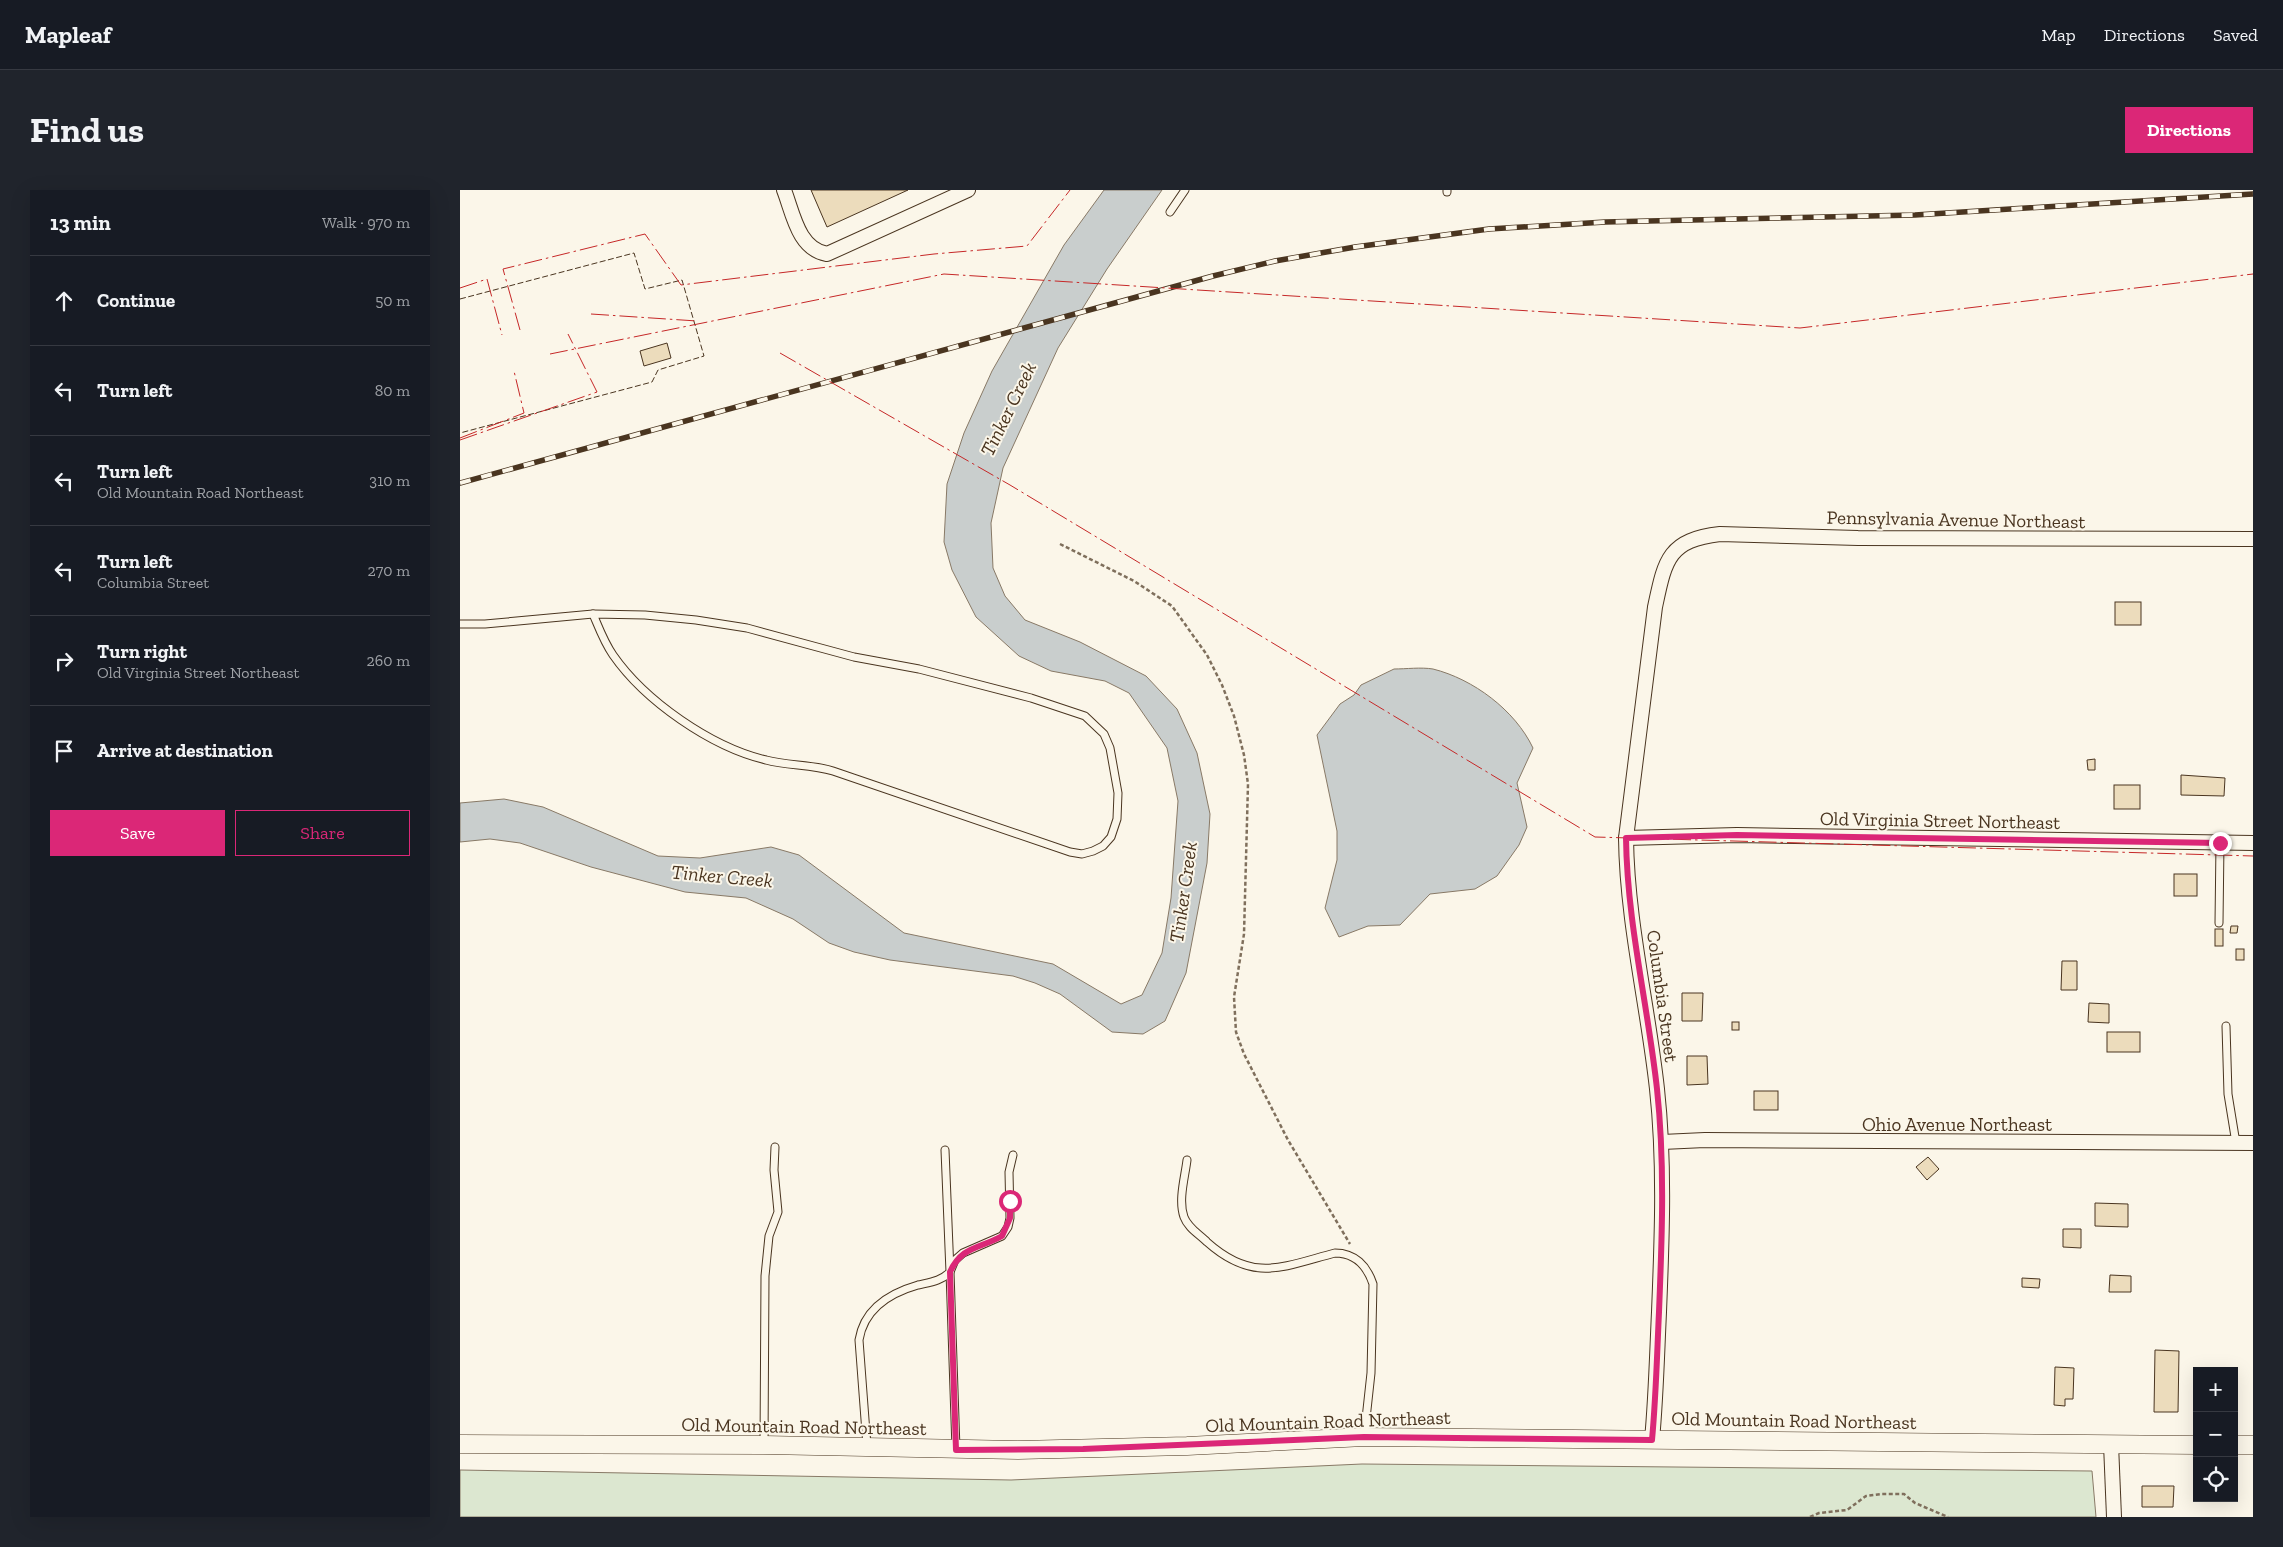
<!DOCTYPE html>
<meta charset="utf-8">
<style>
:root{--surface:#171b24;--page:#20242c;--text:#f1f3f6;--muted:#9ea1a6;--line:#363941;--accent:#db2777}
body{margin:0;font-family:"Zilla Slab",serif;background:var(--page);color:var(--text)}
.controls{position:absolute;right:15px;bottom:15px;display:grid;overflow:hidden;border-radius:0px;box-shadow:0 5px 20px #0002}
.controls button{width:45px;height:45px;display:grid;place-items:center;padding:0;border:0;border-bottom:1px solid var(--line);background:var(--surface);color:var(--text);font:25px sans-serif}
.stop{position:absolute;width:15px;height:15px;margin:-11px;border:4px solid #db2777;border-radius:50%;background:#fff}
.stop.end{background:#db2777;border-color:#fff;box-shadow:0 1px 5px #0008}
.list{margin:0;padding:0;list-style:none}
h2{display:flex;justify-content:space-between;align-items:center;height:65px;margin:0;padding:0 20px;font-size:21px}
h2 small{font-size:16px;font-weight:400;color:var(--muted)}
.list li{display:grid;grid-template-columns:32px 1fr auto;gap:15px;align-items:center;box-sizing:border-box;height:90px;padding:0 20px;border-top:1px solid var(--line)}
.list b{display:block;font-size:19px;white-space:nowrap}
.list p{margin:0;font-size:16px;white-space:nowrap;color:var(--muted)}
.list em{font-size:16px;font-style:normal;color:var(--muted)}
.actions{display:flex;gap:10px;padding:15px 20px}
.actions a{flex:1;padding:11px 0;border:1px solid var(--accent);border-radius:0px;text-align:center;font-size:18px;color:var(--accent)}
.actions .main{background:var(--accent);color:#fff}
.icon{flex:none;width:28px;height:28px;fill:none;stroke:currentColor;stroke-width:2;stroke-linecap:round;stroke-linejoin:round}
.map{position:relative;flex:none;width:1793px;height:1327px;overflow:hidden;border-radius:0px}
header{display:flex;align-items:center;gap:30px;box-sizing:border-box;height:70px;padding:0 25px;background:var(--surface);border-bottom:1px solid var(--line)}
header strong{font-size:24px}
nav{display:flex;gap:28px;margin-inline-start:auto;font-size:18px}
.intro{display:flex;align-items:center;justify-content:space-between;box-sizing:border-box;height:120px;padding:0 30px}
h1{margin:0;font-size:35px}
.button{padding:12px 22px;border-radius:0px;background:var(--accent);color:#fff;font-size:18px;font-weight:700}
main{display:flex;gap:30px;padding:0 30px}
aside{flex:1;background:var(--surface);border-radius:0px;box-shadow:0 5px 20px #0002}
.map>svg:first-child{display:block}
</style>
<header>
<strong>Mapleaf</strong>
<nav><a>Map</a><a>Directions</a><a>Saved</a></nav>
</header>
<div class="intro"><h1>Find us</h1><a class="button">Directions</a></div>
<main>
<aside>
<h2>13 min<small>Walk · 970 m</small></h2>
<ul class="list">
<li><svg class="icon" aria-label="ahead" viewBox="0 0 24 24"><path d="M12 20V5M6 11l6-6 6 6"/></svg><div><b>Continue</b></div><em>50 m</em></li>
<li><svg class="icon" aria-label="left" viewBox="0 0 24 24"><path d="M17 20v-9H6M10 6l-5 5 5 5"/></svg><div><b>Turn left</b></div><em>80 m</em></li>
<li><svg class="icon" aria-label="left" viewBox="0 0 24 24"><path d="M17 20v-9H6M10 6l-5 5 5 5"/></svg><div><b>Turn left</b><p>Old Mountain Road Northeast</p></div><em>310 m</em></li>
<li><svg class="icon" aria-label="left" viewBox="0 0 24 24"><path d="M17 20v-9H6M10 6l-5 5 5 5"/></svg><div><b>Turn left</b><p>Columbia Street</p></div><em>270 m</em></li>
<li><svg class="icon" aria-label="right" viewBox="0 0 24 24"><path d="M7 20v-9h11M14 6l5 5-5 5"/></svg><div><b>Turn right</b><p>Old Virginia Street Northeast</p></div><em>260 m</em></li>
<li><svg class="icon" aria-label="arrive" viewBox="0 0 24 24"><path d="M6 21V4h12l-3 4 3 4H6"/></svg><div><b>Arrive at destination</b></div></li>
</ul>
<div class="actions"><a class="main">Save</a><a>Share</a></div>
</aside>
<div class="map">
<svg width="1793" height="1327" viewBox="0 0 1793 1327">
<rect width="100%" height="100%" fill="#fbf6e9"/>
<path fill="#dce7d0" stroke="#887966" d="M902,1274L1632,1281L1636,1327H0V1280L551,1290Z"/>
<g fill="#c9cecd" stroke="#887966">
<path d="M644,0H702L647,79L598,158L543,278L531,333L533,378L545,406L565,430L620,452L686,486L717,519L737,563L750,624L747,673L726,783L705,831L683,844L652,842L600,804L575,793L553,786L430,770L394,762L369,753L333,729L286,708L225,702L131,677L60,653L30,649L0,652V613L44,609L83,617L198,666L240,668L311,657L339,665L444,743L593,774L661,814L682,805L702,763L711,708L718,611L707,558L669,503L645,491L591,481L559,466L516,427L492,380L484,352L487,294L504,243L532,181L604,55Z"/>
<path d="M934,479C946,479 961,477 973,479C1013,489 1055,520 1073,558L1057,593L1067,637L1059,655L1037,686L1015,699L970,704L940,735L908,736L879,747L865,718L877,670V641L857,545L880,514L894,505L901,495Z"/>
</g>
<g fill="#ecdcbc" stroke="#4a3520">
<path d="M351,0H448L367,37Z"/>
<path d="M207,153L211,168L184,176L180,161Z"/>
<rect x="1655" y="412" width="26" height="23"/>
<path d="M1635,569V580H1628L1627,570Z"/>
<path d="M1721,585L1765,588L1764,606L1721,605Z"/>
<rect x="1654" y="595" width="26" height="24"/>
<rect x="1714" y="684" width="23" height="22"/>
<path d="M1771,736H1778L1777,743H1770Z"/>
<rect x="1755" y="739" width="8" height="17"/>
<rect x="1776" y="759" width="8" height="11"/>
<path d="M1602,771H1617V800H1601Z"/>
<path d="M1222,803H1243L1242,831H1222Z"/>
<path d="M1629,813L1649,814V833L1628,832Z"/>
<rect x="1272" y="832" width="7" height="8"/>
<rect x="1647" y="842" width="33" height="20"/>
<path d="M1227,866H1247L1248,894L1227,895Z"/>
<rect x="1294" y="901" width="24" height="19"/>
<path d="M1468,967L1479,979L1467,990L1456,977Z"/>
<path d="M1635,1013L1668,1014V1037L1635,1036Z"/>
<path d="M1603,1039H1621V1058L1603,1057Z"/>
<path d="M1650,1085L1671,1086V1102H1649Z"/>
<path d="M1562,1088L1580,1089L1579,1098L1562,1097Z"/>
<path d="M1695,1160L1719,1161L1718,1222H1694Z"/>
<path d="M1595,1177L1614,1178L1613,1209H1605V1216L1594,1215Z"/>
<path d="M1682,1296H1714L1713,1317H1682Z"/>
</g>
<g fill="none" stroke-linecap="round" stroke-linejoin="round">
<g stroke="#4a3520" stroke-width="9">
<g id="service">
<path d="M987,0V2"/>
<path d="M710,22L725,0"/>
<path d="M133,424L185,425L236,430L287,438L394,467L459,479L571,508L625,526L644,544L650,558L658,603L657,629L651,647L643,656L633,661L622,664L610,662C531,635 452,608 373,581C352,574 328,576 306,570C251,557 185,511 153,465C144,452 139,438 133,424Z"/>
<path d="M0,434H25L133,424"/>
<path d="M1759,733L1760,653"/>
<path d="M1766,836L1768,904L1776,953"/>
<path d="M727,970C725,987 718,1010 724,1027C728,1038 739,1044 747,1052C793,1093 822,1077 875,1063C895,1063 907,1076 913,1094L911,1183L904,1247"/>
<path d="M304,1255L305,1086L309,1046L318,1022L314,980L315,957"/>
<path d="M407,1256L399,1150C404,1119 430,1103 458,1095C471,1092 481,1091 490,1082L485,960"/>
<path d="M496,1259L490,1082L495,1070L503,1063L542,1046L548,1037L550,1028L549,982L553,965"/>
</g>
</g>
<g stroke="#4a3520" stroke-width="16">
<g id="minor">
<path d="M324,0C333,23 338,59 367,64L508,0"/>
<path d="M1166,648L1277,645L1793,653"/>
<path d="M1202,952L1245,950L1793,953"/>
<path d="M1192,1250C1196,1207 1197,1164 1199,1122C1202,1048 1205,973 1197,899C1188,816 1167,732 1166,648L1195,417C1205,370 1208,350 1260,344L1398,348L1793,349"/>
<path d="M1651,1254L1654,1327"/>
</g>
</g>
<g stroke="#4a3520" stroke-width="19">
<g id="tertiary">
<path d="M0,1254L304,1255L558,1260L727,1256L904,1247L1737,1255"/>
<path d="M1774,1255H1793"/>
</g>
</g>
<g stroke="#7f6f5c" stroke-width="2.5" stroke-dasharray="4 2.5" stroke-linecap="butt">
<path d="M600,354L674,391L712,416L747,465L762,495L774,526L784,565L788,594L784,744L774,807L776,842L784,864L828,950L890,1054"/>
<path d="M1350,1327L1359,1323L1387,1320L1406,1306L1422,1304H1444L1455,1313L1488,1327"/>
</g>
<use href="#service" stroke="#fbf6e9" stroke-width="7"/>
<use href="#minor" stroke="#fbf6e9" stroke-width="14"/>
<use href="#tertiary" stroke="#fbf6e9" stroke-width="18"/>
<g stroke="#4a3520" stroke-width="5.5">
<path id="rail" d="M0,293L753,86L815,71L895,57L1029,39L1145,32L1455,25L1793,4"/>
</g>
<use href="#rail" stroke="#fbf6e9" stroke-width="4" stroke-dasharray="11" stroke-linecap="butt"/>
<path stroke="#4a3520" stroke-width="1" stroke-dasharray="6 2.5" stroke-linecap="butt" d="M0,109L174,63L185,99L222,90L244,166L198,180L192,192L0,243"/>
<g stroke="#c62828" stroke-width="1" stroke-dasharray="18 4 2.5 4" stroke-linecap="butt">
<path d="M0,98L27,89L42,145"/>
<path d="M131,124L237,131"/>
<path d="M60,140L43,79L185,44L221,95L474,64L567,56L610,0"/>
<path d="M320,163L550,295L1135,647L1793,666"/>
<path d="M90,164L484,84L1340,138L1793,84"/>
<path d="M0,248L64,223L54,181"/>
<path d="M0,250L137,202L108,144"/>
</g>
</g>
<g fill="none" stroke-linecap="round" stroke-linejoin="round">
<path stroke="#db2777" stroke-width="6" d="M550,1011V1028L542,1046C519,1059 502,1056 490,1082L496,1260L623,1259L904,1247L1192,1250C1196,1207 1197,1164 1199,1122C1202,1048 1205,973 1197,899C1188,816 1167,732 1166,648L1277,645L1760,653"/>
</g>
<g text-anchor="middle" stroke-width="4" stroke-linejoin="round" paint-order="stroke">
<g font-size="19" fill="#4a3520" stroke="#fbf6e9">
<text transform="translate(1496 329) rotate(1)" y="7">Pennsylvania Avenue Northeast</text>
<text transform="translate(1480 630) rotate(1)" y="7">Old Virginia Street Northeast</text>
<text transform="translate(1203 806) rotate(82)" y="7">Columbia Street</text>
<text x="1497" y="941">Ohio Avenue Northeast</text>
<text transform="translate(1334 1230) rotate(1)" y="7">Old Mountain Road Northeast</text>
<text transform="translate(868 1231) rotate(-2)" y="7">Old Mountain Road Northeast</text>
<text transform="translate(344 1236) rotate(1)" y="7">Old Mountain Road Northeast</text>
</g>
<g font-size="20" font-style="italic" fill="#4a3520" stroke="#fbf6e9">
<text transform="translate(548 219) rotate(-64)" y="7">Tinker Creek</text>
<text transform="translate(262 686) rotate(5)" y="7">Tinker Creek</text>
<text transform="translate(723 702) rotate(-82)" y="7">Tinker Creek</text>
</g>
</g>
</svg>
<div class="controls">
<button>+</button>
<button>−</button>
<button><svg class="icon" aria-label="locate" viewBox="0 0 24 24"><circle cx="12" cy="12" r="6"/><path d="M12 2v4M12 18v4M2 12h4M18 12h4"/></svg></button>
</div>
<div class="stop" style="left:550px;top:1011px"></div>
<div class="stop end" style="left:1760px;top:653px"></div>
</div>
</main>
